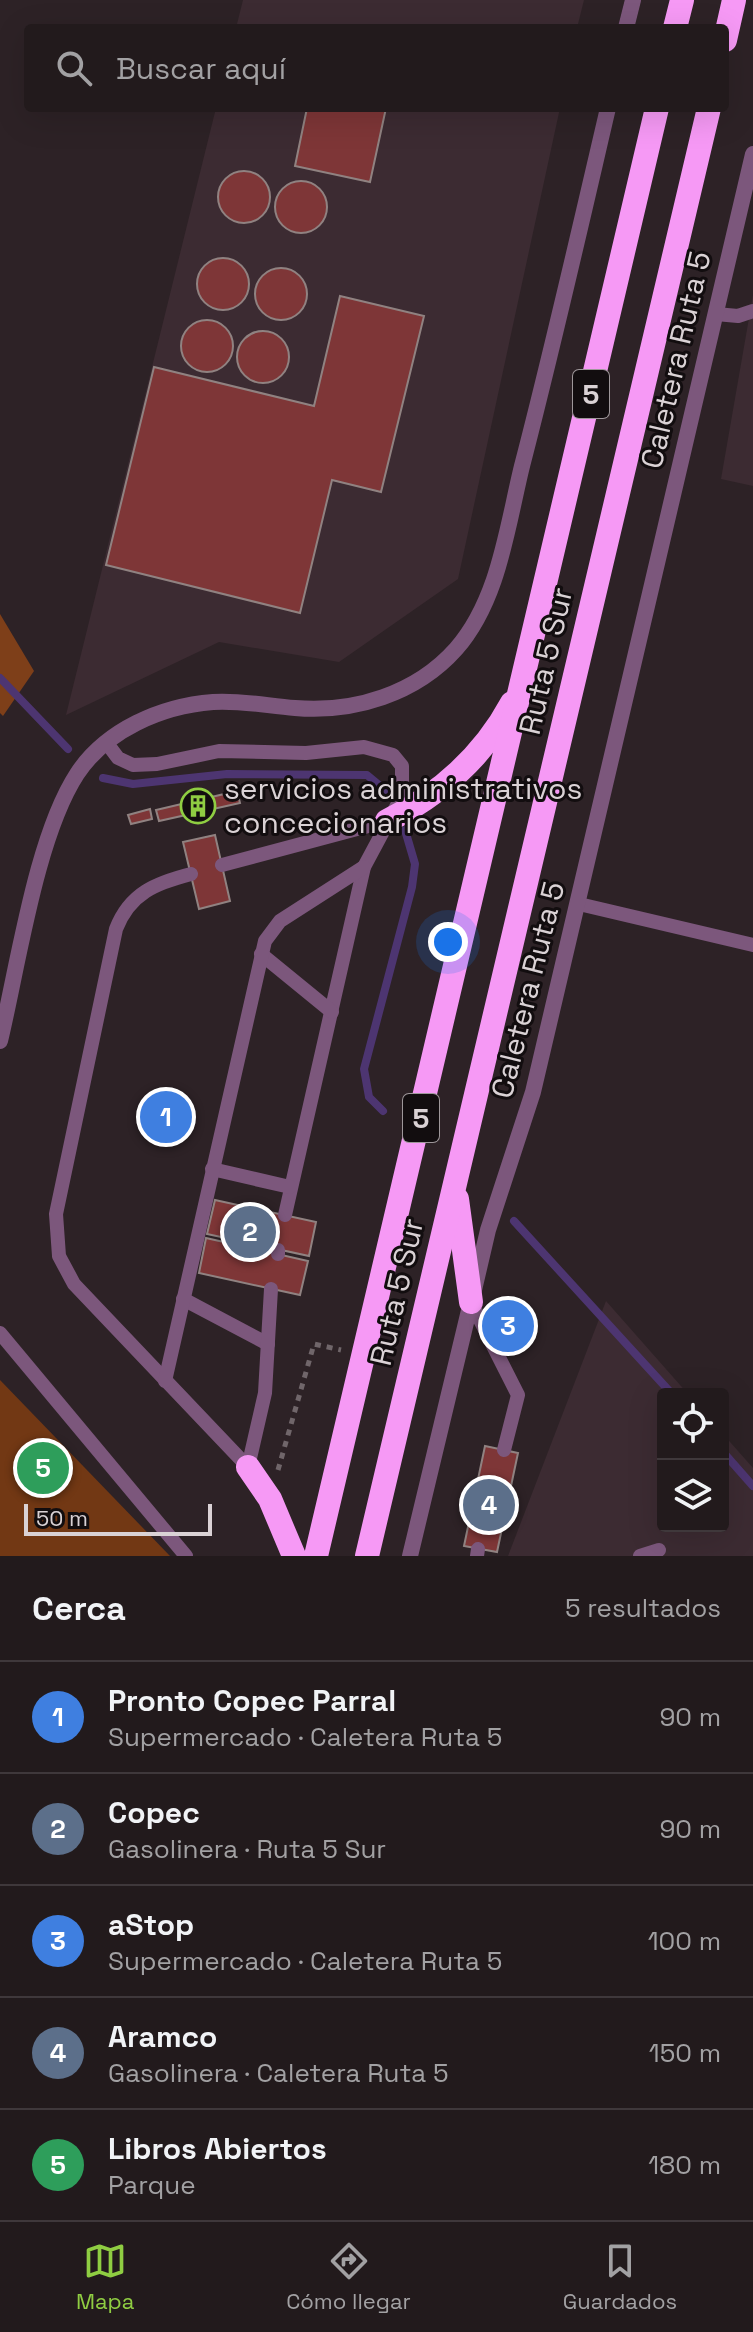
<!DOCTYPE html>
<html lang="es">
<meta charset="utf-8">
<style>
:root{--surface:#221a1c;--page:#2a2325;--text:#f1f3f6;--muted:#a2a1a3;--line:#3f383b;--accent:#8fcd42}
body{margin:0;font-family:"Space Grotesk",sans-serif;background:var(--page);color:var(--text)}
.controls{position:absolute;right:24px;bottom:24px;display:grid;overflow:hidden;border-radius:8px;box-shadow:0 8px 32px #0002}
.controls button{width:72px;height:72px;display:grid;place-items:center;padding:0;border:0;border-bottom:2px solid var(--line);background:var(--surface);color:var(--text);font:40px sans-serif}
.scale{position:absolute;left:24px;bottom:20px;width:188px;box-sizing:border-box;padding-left:8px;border:4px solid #dad2d5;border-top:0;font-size:22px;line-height:28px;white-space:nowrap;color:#dad2d5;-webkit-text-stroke:6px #120d0f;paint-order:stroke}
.you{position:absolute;left:448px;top:942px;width:28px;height:28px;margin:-20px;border:6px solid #fff;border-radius:50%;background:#1a73e8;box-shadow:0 0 0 12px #1a73e833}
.badge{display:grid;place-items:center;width:52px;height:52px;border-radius:50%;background:var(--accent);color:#fff;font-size:26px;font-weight:700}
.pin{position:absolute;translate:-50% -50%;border:4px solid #fff;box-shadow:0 2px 8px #0006}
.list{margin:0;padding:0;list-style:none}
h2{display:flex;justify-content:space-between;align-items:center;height:104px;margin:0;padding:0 32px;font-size:34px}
h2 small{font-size:26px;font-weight:400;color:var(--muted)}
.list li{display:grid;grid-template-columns:52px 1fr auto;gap:24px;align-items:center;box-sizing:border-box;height:112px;padding:0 32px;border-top:2px solid var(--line)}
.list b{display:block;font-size:30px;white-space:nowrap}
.list p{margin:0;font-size:26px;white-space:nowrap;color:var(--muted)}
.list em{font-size:26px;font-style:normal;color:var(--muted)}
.icon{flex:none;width:44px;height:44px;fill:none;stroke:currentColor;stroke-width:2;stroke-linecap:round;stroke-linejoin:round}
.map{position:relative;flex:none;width:753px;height:1556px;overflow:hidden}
.search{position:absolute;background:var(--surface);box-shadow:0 8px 32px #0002;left:24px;right:24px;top:24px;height:88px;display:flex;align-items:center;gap:20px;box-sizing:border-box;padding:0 28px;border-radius:8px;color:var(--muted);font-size:30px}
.sheet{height:664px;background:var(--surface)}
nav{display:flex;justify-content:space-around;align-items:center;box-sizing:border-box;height:112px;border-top:2px solid var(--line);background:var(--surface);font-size:22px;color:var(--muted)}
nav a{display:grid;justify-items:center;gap:4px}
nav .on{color:var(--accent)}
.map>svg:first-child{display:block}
</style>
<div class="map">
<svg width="753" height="1556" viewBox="0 0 753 1556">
<rect width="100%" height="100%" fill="#2d2226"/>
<g fill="#3c2b32">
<path d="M243,0H584L577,28H236Z"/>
<path d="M216,108H560L458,579L339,662L219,642L66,715Z"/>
<path d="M753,295V486L721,479Z"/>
<path d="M606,1301L688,1394H663V1526H723V1434L753,1468V1556H508Z"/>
</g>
<path fill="#723814" d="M0,1380L170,1556H0Z"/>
<path fill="#7e3f19" d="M0,614L34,671L3,716L0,713Z"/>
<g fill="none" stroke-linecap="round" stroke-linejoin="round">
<g stroke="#4d3571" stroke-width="8">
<path d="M0,678L68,749"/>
<path d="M103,778L133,784L227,774L367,775L385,790"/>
<path d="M383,1111L369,1097L364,1069L412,887L415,864L405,830"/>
<path d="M514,1221L672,1394"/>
<path d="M723,1452L753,1486"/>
</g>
</g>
<g fill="#7e3637" stroke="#908281" stroke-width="2">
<path d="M307,108H386L370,182L295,166Z"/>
<circle cx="244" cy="197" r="26"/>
<circle cx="301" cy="207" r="26"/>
<circle cx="223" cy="284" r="26"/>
<circle cx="281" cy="294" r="26"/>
<path d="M340,296L424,316L381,492L332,480L300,613L106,565L154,367L314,406Z"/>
<circle cx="207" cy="346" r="26"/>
<circle cx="263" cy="357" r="26"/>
<path d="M237,791L240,803L159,821L156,810Z"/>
<path d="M150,809L152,819L131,824L128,815Z"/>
<path d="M215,835L230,901L199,909L183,842Z"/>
<path d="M215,1200L316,1222L309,1256L207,1234Z"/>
<path d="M206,1238L308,1261L300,1295L199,1273Z"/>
<path d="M485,1446L518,1453L497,1552L464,1546Z"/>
</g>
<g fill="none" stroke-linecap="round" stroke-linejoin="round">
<path stroke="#70666a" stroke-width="5" stroke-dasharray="6 6" stroke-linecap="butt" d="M278,1470L314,1344L341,1350"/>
<g stroke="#7c577c" stroke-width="14">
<path d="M716,314L738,316L753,311"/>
<path d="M106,742L118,758L133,765L157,764L219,751L306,753L364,747L393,755L402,766V796L364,867L285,1215"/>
<path d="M222,865L387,821"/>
<path d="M191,874C156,883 130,893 116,929L56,1214L59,1256L74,1284L248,1467"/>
<path d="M579,904L753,945"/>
<path d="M261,954L332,1012"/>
<path d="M212,1169L290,1187"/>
<path d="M278,1254V1250"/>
<path d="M183,1299L268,1344"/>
<path d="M471,1302L518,1395L504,1450"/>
<path d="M0,1333L186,1556"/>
<path d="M165,1381L265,941L280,921L364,867"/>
<path d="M248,1467L265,1393L271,1289"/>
<path d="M477,1556L478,1549"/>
<path d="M640,1556L659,1550"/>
</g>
<g stroke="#7c577c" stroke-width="16">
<path d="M626,28L633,0"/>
<path d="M0,1041C18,966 36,837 77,774C106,730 161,706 213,702C240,700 268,706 295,708C354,713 416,694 456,649C499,600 507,527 522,466C553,347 580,228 608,108"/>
<path d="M474,1290L488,1230L533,1092L753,154"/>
</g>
<path stroke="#7c577c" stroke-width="16" d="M410,1556L471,1302"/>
<g stroke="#f699f5" stroke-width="24">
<path d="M675,28L682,0"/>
<path d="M725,40L734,0"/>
<path d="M387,821C441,794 483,757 512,703"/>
<path d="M457,1199L471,1302"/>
<path d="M248,1467L270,1499L294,1556"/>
<path d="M316,1556L657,108"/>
<path d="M367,1556L709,108"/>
</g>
</g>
<defs>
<g id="building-ring" transform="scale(1.8)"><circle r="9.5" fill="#120d0f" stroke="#8fcd42" stroke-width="1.5"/><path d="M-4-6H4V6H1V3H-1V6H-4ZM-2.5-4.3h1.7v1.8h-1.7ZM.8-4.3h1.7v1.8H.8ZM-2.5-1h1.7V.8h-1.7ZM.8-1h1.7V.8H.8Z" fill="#8fcd42"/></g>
</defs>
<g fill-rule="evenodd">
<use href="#building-ring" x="198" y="806"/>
</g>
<g text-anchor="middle" stroke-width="6" stroke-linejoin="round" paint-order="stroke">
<g fill="#120d0f" stroke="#9e979a" stroke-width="2">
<rect x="573" y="370" width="36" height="48" rx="6"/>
<rect x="403" y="1094" width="36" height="48" rx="6"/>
</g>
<g font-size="28" font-weight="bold" fill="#dad2d5">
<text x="591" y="404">5</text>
<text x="421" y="1128">5</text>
</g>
<g font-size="30" fill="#dad2d5" stroke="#120d0f">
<text transform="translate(676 360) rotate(-77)" y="10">Caletera Ruta 5</text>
<text transform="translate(546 661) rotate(-77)" y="10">Ruta 5 Sur</text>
<text transform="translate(528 990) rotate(-76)" y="10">Caletera Ruta 5</text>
<text transform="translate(397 1292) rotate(-77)" y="10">Ruta 5 Sur</text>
</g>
<g font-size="30" fill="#dad2d5" stroke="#120d0f" text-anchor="start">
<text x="224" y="799">servicios administrativos<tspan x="224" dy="34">concecionarios</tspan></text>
</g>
</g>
</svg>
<div class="controls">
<button><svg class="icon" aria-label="locate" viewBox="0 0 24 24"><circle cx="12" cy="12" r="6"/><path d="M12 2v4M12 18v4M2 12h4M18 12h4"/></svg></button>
<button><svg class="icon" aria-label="layers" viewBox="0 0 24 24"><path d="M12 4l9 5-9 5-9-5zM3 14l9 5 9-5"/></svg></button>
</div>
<div class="scale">50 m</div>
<div class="you"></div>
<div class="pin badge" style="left:166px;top:1117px;background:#3f7fe0">1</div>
<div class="pin badge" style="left:250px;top:1232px;background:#5c6f8a">2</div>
<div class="pin badge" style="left:508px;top:1326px;background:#3f7fe0">3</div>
<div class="pin badge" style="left:489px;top:1505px;background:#5c6f8a">4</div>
<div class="pin badge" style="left:43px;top:1468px;background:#2e9e5b">5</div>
<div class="search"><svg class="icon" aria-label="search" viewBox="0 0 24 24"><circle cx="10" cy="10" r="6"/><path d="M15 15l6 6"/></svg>Buscar aquí</div>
</div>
<section class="sheet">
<h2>Cerca<small>5 resultados</small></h2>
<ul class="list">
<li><span class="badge" style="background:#3f7fe0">1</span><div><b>Pronto Copec Parral</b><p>Supermercado · Caletera Ruta 5</p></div><em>90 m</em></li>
<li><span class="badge" style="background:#5c6f8a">2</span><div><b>Copec</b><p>Gasolinera · Ruta 5 Sur</p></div><em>90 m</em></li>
<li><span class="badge" style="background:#3f7fe0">3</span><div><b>aStop</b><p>Supermercado · Caletera Ruta 5</p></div><em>100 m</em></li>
<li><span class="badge" style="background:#5c6f8a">4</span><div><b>Aramco</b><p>Gasolinera · Caletera Ruta 5</p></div><em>150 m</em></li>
<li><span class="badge" style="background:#2e9e5b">5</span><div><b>Libros Abiertos</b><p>Parque</p></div><em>180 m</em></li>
</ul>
</section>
<nav>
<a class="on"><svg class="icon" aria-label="map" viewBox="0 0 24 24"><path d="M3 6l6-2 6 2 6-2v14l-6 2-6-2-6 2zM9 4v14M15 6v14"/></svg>Mapa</a>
<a><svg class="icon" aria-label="directions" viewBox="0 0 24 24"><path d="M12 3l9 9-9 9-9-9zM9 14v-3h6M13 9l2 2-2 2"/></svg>Cómo llegar</a>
<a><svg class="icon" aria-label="saved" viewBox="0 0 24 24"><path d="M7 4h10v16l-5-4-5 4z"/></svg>Guardados</a>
</nav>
